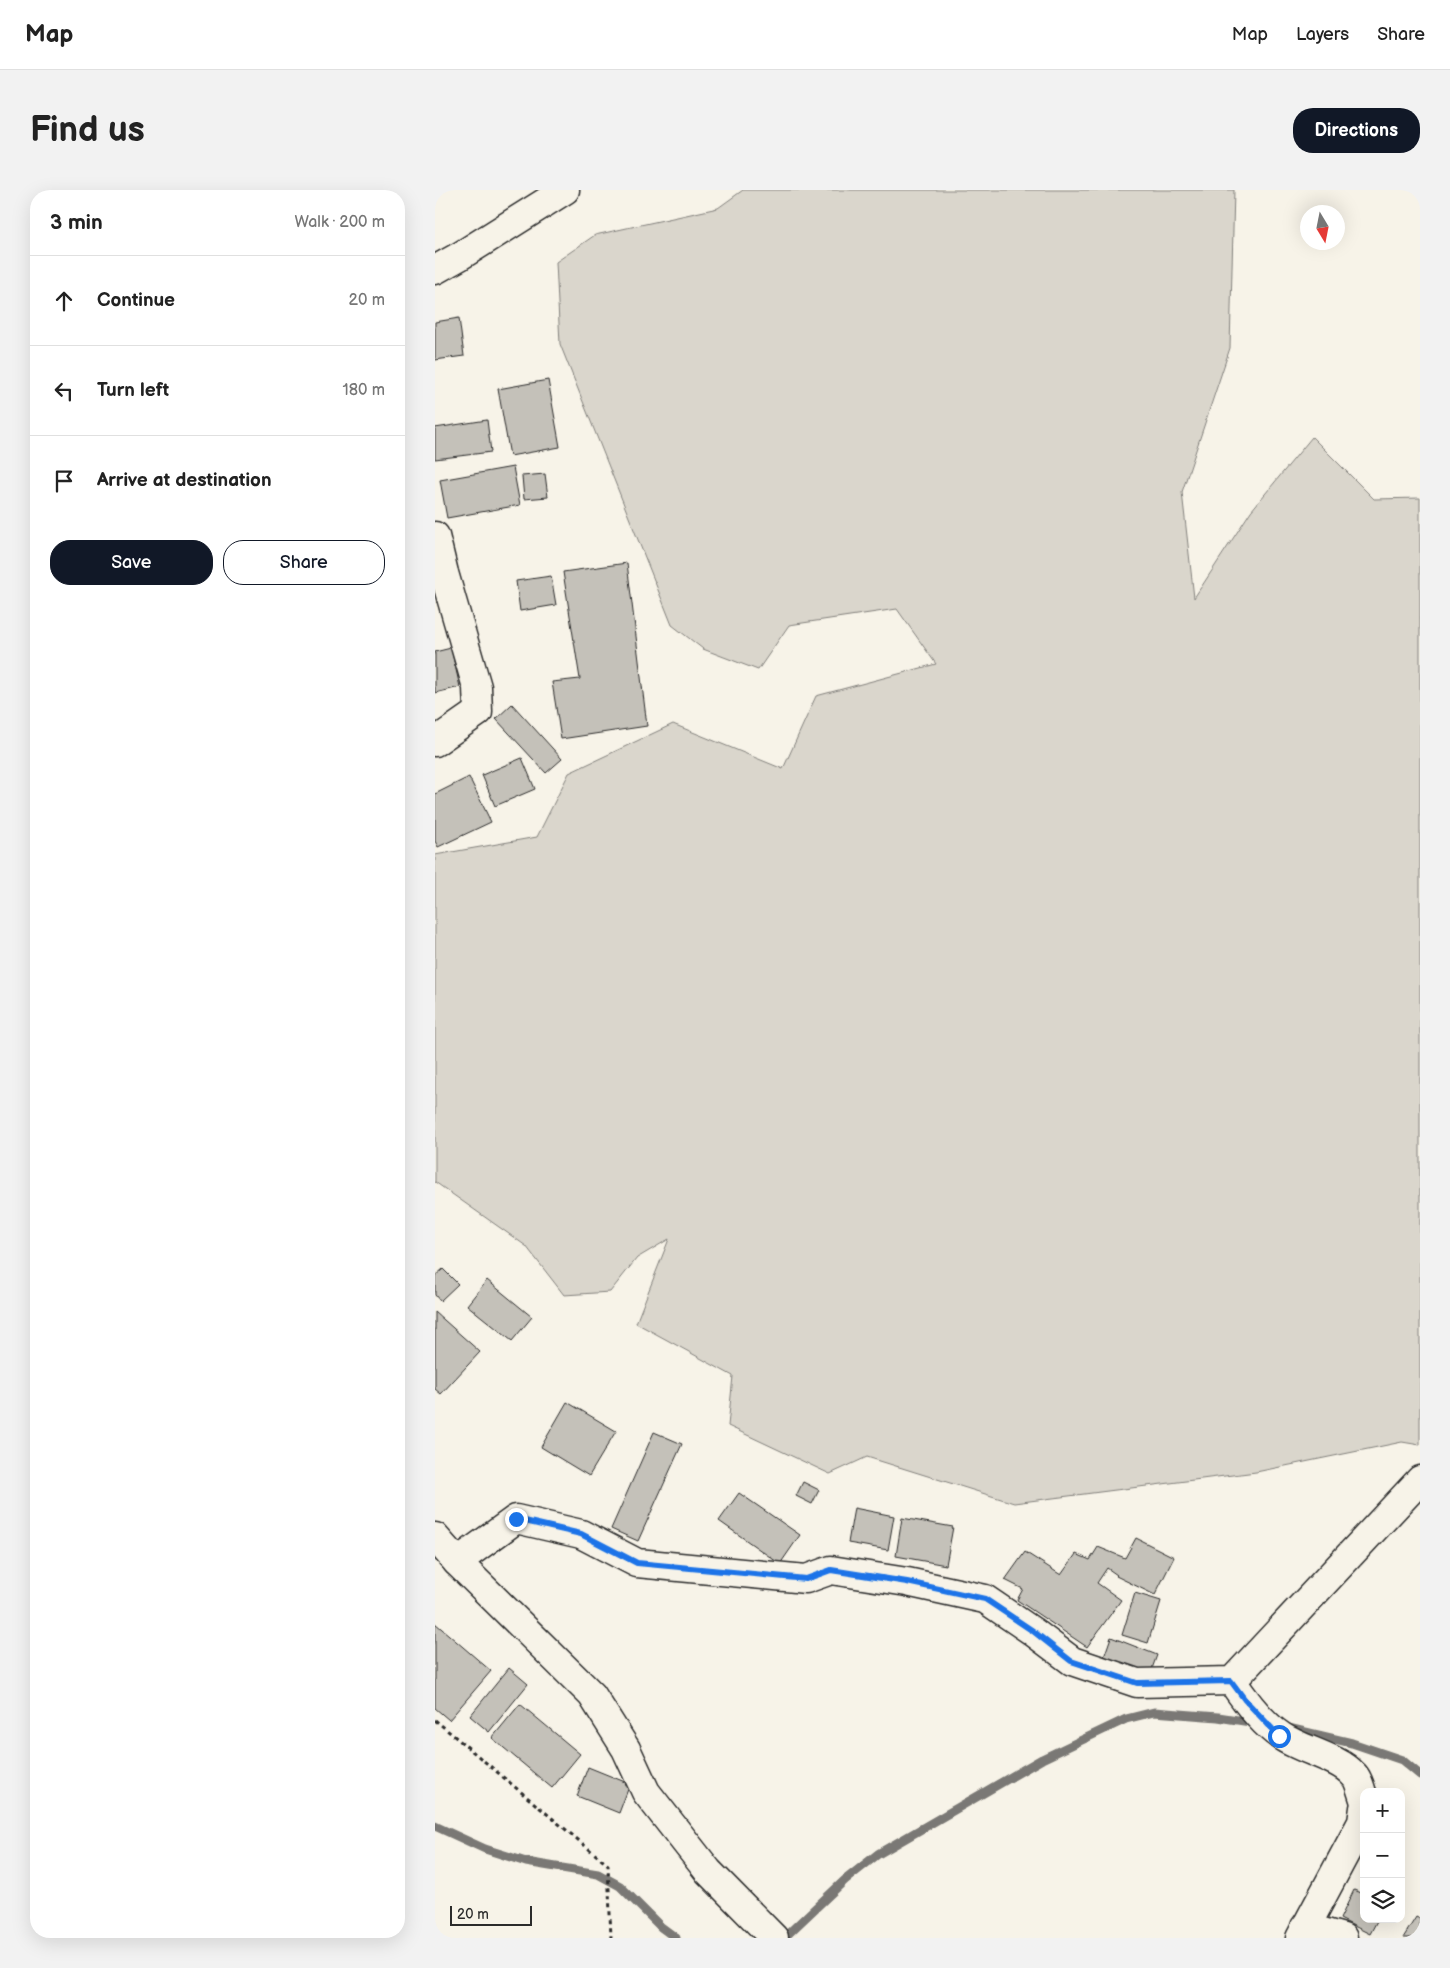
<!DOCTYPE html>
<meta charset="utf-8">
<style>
:root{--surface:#fff;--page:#f2f2f2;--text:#222;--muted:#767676;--line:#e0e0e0;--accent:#111827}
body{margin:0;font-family:"Balsamiq Sans",sans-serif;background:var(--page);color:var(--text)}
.controls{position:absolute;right:15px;bottom:15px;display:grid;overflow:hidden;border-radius:10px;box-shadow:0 5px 20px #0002}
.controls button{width:45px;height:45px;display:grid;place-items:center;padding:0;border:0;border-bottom:1px solid var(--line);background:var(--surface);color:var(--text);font:25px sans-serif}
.compass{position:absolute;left:865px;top:15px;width:45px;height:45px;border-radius:50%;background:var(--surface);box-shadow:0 5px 20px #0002;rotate:170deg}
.scale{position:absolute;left:15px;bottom:12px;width:82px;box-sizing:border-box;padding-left:5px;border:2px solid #2b2b2b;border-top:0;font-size:14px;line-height:18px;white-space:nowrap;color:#2b2b2b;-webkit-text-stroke:4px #f7f3e8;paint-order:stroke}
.stop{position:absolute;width:15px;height:15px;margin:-11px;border:4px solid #1a73e8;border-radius:50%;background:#fff}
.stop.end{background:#1a73e8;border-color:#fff;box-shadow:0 1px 5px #0008}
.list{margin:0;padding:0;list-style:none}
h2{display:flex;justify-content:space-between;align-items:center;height:65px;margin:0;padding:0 20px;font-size:21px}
h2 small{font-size:16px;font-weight:400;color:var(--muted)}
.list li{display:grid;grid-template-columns:32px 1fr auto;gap:15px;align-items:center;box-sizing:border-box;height:90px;padding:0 20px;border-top:1px solid var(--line)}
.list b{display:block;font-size:19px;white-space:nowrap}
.list em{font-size:16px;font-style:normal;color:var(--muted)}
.actions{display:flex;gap:10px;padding:15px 20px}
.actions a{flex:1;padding:11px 0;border:1px solid var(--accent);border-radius:20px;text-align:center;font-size:18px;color:var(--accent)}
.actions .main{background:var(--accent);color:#fff}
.icon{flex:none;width:28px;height:28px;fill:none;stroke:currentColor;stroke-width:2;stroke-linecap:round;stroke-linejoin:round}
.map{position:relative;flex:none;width:985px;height:1748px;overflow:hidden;border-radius:20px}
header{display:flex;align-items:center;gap:30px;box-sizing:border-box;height:70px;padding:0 25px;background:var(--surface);border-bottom:1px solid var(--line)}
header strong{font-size:24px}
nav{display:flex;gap:28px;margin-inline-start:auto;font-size:18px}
.intro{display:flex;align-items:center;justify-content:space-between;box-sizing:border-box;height:120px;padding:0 30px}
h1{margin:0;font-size:35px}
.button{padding:12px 22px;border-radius:20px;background:var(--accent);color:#fff;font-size:18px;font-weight:700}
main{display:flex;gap:30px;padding:0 30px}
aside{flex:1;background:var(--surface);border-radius:20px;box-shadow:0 5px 20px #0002}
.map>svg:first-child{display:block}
</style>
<header>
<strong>Map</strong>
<nav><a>Map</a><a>Layers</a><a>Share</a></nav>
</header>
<div class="intro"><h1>Find us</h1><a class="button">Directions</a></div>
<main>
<aside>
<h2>3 min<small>Walk · 200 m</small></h2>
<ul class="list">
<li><svg class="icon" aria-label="ahead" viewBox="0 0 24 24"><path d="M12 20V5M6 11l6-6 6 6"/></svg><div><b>Continue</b></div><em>20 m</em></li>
<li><svg class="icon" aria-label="left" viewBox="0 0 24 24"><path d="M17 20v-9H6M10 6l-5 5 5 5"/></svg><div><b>Turn left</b></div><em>180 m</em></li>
<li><svg class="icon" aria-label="arrive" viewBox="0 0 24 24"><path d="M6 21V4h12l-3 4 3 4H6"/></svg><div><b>Arrive at destination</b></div></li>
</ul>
<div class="actions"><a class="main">Save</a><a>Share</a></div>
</aside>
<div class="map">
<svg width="985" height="1748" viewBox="0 0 985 1748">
<rect width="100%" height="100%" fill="#f7f3e8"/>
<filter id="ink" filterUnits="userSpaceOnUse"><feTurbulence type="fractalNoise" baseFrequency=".02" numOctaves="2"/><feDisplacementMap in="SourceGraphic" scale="10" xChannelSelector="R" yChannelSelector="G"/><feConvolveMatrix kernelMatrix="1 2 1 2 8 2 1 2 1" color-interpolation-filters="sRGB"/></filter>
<g filter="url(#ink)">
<path fill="#dad6cc" stroke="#82807c" d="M308,0H799L795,158L747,302L759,408L816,321L877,247L939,309L985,308V1255L967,1252L821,1282L579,1313L432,1267L395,1284L293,1236L298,1186L201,1133L234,1049L202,1068L175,1102L129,1105L91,1056L0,992V665L102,647L134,583L238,534L348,579L381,506L501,474L462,419L354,435L323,480L268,459L237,435L125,154L121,72L160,45L283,18Z"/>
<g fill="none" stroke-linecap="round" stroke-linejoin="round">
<g stroke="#7a7874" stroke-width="9">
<path d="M849,1537L917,1553L967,1570L985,1585"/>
<path d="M0,1636L50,1659L91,1672L163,1684L185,1696L226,1737L241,1748"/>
<path d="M342,1747L353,1744L410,1690L443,1664L607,1569L691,1529L719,1522L783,1527L822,1533"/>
</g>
</g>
<g fill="#c4c1b9" stroke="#2b2b2b">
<path d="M24,128L29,166L0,170V132Z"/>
<path d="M113,190L125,257L75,266L63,199Z"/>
<path d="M52,230L56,262L0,269V238Z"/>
<path d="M78,277L85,315L12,328L5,290Z"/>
<path d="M110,284L113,307L89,309L87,286Z"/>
<path d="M192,373L212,536L126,549L117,492L145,489L128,382Z"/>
<path d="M116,386L121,415L85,421L81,391Z"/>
<path d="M16,458L25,497L0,503V462Z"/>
<path d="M77,514L127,569L111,583L61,529Z"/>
<path d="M87,568L100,599L60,616L47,585Z"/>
<path d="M34,587L56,632L3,657L0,651V604Z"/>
<path d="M8,1079L23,1094L5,1111L0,1105V1086Z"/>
<path d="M52,1090L97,1127L77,1151L32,1115Z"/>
<path d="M0,1122L45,1162L6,1204L0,1199Z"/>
<path d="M132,1212L181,1241L154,1286L106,1257Z"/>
<path d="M219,1242L247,1254L203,1351L176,1339Z"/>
<path d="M368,1292L384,1300L377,1314L361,1306Z"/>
<path d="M304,1303L365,1345L345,1374L284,1331Z"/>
<path d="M419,1318L459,1326L453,1360L413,1353Z"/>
<path d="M467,1328L518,1337L511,1375L461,1366Z"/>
<path d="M701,1348L739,1367L720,1405L681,1386L682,1385L672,1378L662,1393L686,1410L652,1457L582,1410L588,1399L570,1390L590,1362L626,1385L641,1364L655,1370L663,1357L690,1368Z"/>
<path d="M700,1403L726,1411L713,1453L687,1445Z"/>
<path d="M0,1433L56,1481L14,1530L0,1518Z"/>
<path d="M676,1447L722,1465L714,1487L668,1470Z"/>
<path d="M74,1478L93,1494L54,1542L35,1526Z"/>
<path d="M85,1514L145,1564L117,1598L57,1548Z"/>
<path d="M153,1577L195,1594L184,1623L142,1606Z"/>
<path d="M919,1700L929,1704V1729H943L935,1744L905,1729Z"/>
<path d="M981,1727L985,1729V1748H968Z"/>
</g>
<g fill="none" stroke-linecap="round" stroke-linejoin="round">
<g stroke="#2b2b2b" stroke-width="31">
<g id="street">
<path d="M0,346L9,383L42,497L43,522L0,552"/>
<path d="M0,1347L22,1372L157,1505L191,1559L211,1602L273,1681L339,1748"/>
<path d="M22,1372L81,1329L146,1344L202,1373L371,1389L396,1380L472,1392L550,1409L597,1441L637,1471L702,1493L797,1491L985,1290"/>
<path d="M797,1491C809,1509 828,1534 846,1546C866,1560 903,1567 918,1584C924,1589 926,1601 929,1609"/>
<path d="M870,1737L908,1748"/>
<path d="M865,1748L927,1632L929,1618"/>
</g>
</g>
<g stroke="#2b2b2b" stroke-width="31">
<path id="secondary" d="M0,80L25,66L130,0"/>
</g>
<path stroke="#2b2b2b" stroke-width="3" stroke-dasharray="4 4" stroke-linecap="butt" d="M0,1530L173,1675L176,1748"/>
<use href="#street" stroke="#f7f3e8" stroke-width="28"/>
<use href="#secondary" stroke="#f7f3e8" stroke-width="28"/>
</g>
</g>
<g fill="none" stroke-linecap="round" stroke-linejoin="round" filter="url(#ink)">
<path stroke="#1a73e8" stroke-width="6" d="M81,1329L146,1344L202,1373L371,1389L396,1380L472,1392L550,1409L598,1441L636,1471L702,1493L796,1491L810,1510L844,1546"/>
</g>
</svg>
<div class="controls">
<button>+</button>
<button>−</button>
<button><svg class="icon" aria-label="layers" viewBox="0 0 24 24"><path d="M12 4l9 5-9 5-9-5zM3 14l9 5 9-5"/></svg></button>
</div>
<svg class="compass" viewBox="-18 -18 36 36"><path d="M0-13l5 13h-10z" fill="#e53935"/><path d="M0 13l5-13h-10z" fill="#767676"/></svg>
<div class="scale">20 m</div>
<div class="stop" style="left:844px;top:1546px"></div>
<div class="stop end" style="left:81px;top:1329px"></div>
</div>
</main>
